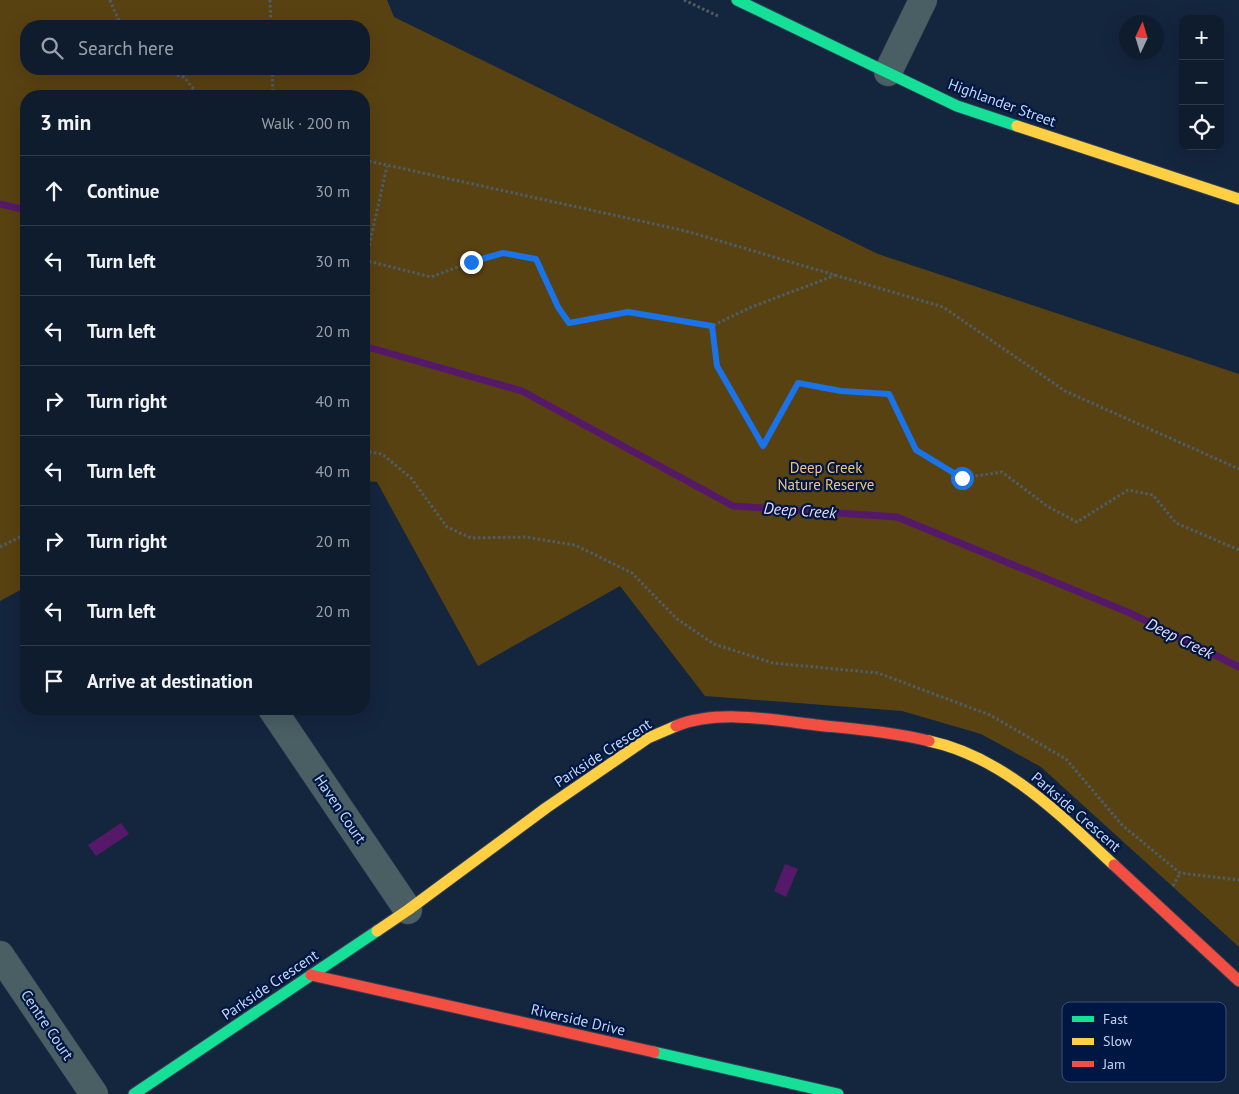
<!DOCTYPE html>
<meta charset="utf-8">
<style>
:root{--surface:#0f1c2e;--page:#1d293a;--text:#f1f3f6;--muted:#9ba1aa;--line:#2f3a4a}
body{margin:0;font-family:"PT Sans",sans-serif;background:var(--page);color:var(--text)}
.controls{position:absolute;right:15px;top:15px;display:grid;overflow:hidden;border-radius:10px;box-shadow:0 5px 20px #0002}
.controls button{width:45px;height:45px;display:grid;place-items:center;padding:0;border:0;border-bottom:1px solid var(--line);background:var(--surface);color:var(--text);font:25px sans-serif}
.compass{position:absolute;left:1119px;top:15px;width:45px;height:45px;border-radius:50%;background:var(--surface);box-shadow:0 5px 20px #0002;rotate:4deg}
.stop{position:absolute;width:15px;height:15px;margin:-11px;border:4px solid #1a73e8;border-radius:50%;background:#fff}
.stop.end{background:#1a73e8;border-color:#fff;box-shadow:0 1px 5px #0008}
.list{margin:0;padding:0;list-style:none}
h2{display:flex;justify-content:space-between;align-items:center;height:65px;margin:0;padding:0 20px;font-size:21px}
h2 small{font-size:16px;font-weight:400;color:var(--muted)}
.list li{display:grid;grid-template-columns:32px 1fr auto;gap:15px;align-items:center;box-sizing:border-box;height:70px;padding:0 20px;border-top:1px solid var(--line)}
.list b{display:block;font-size:19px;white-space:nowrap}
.list em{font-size:16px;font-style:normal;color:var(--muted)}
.icon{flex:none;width:28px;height:28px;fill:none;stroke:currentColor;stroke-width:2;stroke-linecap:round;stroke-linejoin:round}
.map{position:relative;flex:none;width:1239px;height:1094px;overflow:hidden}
.search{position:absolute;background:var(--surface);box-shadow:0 5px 20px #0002;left:20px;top:20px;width:350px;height:55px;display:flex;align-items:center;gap:12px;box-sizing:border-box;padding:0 18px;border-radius:20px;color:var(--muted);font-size:19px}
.panel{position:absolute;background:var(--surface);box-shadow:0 5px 20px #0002;left:20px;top:90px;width:350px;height:625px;border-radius:20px}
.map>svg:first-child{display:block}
</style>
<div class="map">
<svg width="1239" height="1094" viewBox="0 0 1239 1094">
<rect width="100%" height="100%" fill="#14253e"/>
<path fill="#594212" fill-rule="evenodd" d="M0,0H387L394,17L878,254L1239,374V947L1041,767L981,734L902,711L705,696L620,586L478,666L377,482L364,481V96H26V587L0,601ZM26,26H364V69H26Z"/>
<g fill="#56196a">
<path d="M121,823L129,834L96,856L88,845Z"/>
<path d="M785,864L798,869L786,897L774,891Z"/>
</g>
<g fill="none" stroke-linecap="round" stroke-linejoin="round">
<g stroke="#56196a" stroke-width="7">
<path d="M0,204L26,210"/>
<path d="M364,346L522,391L733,506L897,517L1130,613L1239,667"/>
</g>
<g stroke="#303f54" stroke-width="29">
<g id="street">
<path d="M888,72L923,0"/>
<path d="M272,709L408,910"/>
<path d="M0,955L94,1094"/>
</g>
</g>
<g stroke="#303f54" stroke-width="13">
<g id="fast">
<path d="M737,0L957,106L1017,126"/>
<path d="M654,1052L838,1094"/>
<path d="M134,1094L377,931"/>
</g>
</g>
<g stroke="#303f54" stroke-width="13">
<g id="slow">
<path d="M1017,126L1239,199"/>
<path d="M929,741C1004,757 1060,815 1114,865"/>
<path d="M377,931L408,910L546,808L648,738L676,726"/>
</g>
</g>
<g stroke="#303f54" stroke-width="13">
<g id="jam">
<path d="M676,726C717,709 774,720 816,725C854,729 892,732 929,741"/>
<path d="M1114,865L1239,981"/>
<path d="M311,975L654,1052"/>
</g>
</g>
<g stroke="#4d5e68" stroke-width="3" stroke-dasharray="2.5 2.5" stroke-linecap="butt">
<path d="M110,0L118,19L124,26"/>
<path d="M270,0L271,26"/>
<path d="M684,0L718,16"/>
<path d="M158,69L184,77L199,96"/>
<path d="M272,69L273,91L276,96"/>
<path d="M364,160L686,231L943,307L1065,391L1239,469"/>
<path d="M364,260L431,277L471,262L503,253L537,259L558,307L569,323L628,312L712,326"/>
<path d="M366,260L387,166"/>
<path d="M836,275L749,308L712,326L717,366L763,446L798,383L841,391L889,394L917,450L962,478L1002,472L1047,506L1077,522L1128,490L1153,495L1176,523L1239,550"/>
<path d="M364,451L382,454L411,478L447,527L471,538L525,537L575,545L632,573L677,619L714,644L773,663L878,673L990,715L1066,759L1122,825L1180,873L1239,880"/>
<path d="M0,547L26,534"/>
<path d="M1173,886L1180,873"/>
</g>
<use href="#street" stroke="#495f63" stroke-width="28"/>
<use href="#fast" stroke="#16e098" stroke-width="11"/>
<use href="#slow" stroke="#ffcf43" stroke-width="11"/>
<use href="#jam" stroke="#f24e42" stroke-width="11"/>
</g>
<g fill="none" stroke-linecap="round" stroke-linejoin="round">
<path stroke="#1a73e8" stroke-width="6" d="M471,262L503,253L536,259L558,307L569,323L628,312L712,326L717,366L763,446L798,383L841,391L889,394L916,450L962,478"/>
</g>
<g text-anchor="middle" stroke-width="4.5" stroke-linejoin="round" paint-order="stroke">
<g font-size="15" fill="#c2d6f3" stroke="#001744">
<text transform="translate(1002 103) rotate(20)" y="5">Highlander Street</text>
<text transform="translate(603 753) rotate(-33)" y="5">Parkside Crescent</text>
<text transform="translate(340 809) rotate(56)" y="5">Haven Court</text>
<text transform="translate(1076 812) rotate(41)" y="5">Parkside Crescent</text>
<text transform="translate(270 985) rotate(-34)" y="5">Parkside Crescent</text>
<text transform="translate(578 1020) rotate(13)" y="5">Riverside Drive</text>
<text transform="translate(47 1025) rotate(56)" y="5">Centre Court</text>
</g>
<g font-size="15" fill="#f4c57c" stroke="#001744">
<text x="826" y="473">Deep Creek<tspan x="826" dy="17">Nature Reserve</tspan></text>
</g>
<g font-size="16" font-style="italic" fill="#ecdbf1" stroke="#001744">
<text transform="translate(800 510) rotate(4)" y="6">Deep Creek</text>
<text transform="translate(1180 638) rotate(26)" y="6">Deep Creek</text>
</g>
</g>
<rect x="1062" y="1002" width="164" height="80" rx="8" fill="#001744" stroke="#3a5079" stroke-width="1"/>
<rect x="1072" y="1016" width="22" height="6" fill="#16e098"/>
<rect x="1072" y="1038" width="22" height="7" fill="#ffcf43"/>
<rect x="1072" y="1061" width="22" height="6" fill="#f24e42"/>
<g font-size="14" fill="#c2d6f3">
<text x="1103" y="1024">Fast</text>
<text x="1103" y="1046">Slow</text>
<text x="1103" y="1069">Jam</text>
</g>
</svg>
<div class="controls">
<button>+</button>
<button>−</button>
<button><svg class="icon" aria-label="locate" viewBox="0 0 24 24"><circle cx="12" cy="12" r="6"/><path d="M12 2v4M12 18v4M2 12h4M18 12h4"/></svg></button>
</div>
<svg class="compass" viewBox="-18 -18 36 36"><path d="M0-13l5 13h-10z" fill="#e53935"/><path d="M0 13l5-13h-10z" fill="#9ba1aa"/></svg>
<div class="stop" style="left:962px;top:478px"></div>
<div class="stop end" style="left:471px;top:262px"></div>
<div class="search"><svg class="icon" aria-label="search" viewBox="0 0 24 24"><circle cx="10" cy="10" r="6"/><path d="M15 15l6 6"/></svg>Search here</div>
<section class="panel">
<h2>3 min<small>Walk · 200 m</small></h2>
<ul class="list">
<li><svg class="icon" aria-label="ahead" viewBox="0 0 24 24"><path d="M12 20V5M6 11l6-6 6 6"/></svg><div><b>Continue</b></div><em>30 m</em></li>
<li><svg class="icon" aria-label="left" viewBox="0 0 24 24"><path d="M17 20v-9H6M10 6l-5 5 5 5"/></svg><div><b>Turn left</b></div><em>30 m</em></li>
<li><svg class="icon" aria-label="left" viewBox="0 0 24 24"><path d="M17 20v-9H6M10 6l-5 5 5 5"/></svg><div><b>Turn left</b></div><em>20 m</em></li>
<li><svg class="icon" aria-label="right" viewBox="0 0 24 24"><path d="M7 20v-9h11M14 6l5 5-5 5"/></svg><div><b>Turn right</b></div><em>40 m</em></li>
<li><svg class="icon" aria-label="left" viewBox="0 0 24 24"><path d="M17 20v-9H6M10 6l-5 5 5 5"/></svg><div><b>Turn left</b></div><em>40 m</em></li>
<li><svg class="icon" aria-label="right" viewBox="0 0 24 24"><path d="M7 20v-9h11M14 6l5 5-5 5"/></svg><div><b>Turn right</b></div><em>20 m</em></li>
<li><svg class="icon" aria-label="left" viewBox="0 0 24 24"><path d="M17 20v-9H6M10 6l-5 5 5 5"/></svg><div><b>Turn left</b></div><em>20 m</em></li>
<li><svg class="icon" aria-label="arrive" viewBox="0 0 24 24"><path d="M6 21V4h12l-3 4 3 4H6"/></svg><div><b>Arrive at destination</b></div></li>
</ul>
</section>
</div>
